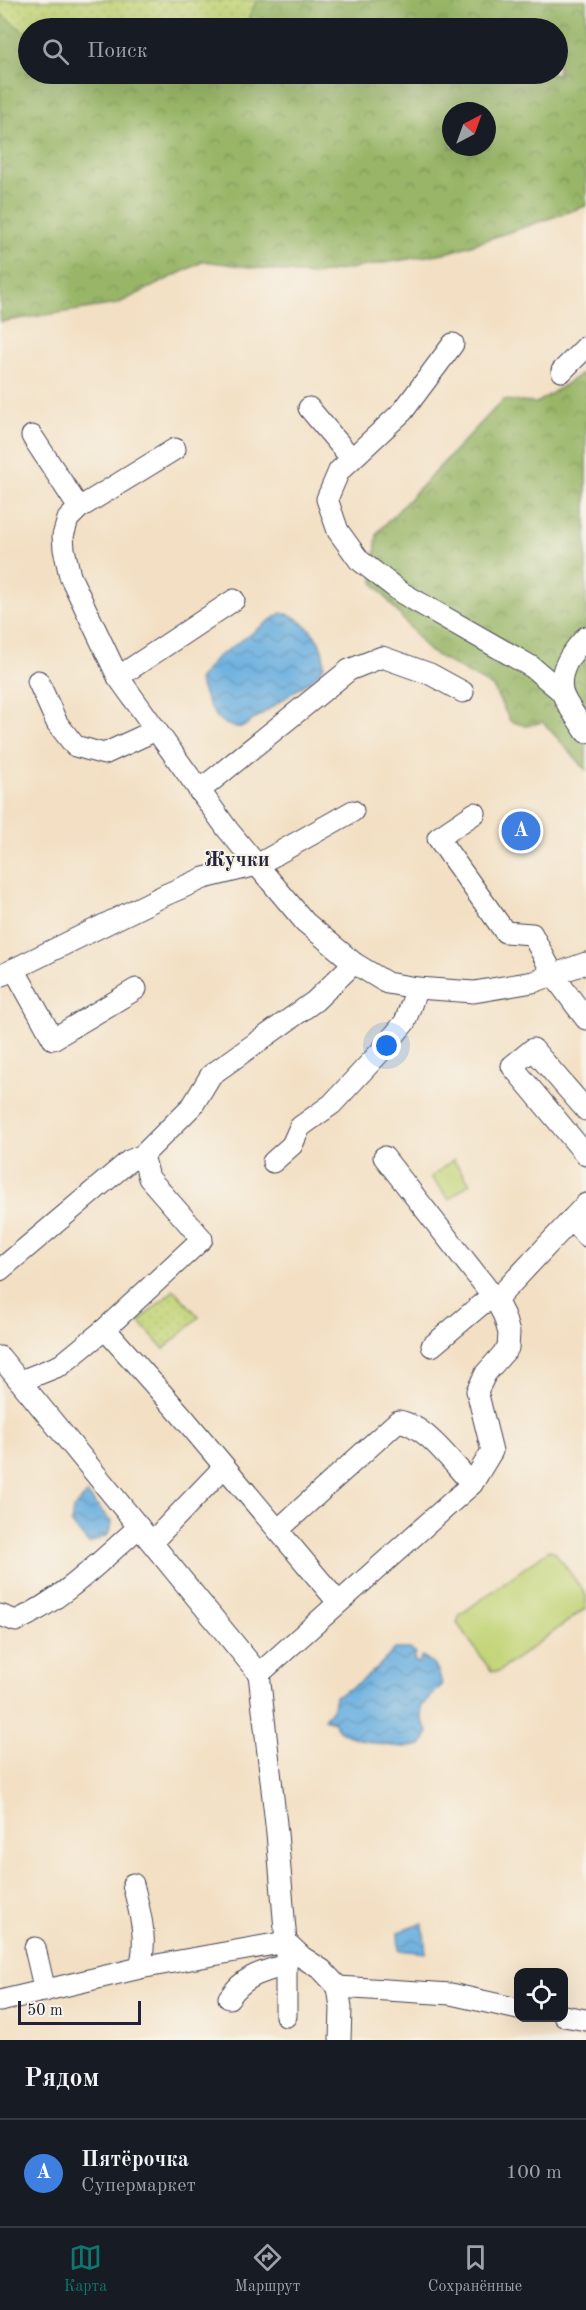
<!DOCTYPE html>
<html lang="ru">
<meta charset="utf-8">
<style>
:root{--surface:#171b24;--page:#20242c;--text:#f1f3f6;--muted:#9ea1a6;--line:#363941;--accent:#0f766e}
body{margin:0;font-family:"Old Standard TT",serif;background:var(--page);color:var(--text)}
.controls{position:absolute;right:18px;bottom:18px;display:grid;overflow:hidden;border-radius:12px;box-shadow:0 6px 24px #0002}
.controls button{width:54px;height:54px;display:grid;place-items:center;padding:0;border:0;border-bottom:2px solid var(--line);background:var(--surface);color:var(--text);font:30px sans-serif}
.compass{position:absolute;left:442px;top:102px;width:54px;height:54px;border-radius:50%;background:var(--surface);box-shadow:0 6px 24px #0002;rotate:41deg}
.scale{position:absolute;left:18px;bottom:15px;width:123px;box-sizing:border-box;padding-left:6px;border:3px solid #22223b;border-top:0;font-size:16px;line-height:21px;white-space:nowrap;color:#22223b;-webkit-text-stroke:4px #f7f3e8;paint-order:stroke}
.you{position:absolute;left:387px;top:1046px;width:21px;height:21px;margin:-15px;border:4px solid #fff;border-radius:50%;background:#1a73e8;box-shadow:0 0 0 9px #1a73e833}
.badge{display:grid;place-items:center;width:39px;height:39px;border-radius:50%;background:var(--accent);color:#fff;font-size:20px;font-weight:700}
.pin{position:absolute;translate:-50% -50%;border:3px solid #fff;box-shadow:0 2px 6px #0006}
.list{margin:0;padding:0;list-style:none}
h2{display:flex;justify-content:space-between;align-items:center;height:78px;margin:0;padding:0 24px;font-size:26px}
h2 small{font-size:20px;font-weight:400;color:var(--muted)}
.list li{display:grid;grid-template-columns:39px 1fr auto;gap:18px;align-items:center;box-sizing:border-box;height:108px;padding:0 24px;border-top:2px solid var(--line)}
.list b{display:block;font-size:22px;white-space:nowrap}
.list p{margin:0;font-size:20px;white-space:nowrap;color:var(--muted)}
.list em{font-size:20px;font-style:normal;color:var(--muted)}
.icon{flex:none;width:33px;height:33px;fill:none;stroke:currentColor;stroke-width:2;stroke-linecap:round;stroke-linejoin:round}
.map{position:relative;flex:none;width:586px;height:2040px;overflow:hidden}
.search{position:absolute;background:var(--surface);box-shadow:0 6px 24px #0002;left:18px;right:18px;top:18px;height:66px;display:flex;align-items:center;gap:15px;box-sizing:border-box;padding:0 21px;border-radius:33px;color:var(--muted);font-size:22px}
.sheet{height:186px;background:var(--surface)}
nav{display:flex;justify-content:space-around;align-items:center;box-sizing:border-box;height:84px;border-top:2px solid var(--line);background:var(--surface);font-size:16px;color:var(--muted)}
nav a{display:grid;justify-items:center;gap:3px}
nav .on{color:var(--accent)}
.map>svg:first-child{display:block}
</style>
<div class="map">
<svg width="586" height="2040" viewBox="0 0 586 2040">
<defs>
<pattern id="forest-crowns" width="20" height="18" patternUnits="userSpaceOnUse" patternTransform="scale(1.5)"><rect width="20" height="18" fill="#99b668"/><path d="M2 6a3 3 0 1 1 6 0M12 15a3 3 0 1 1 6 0" fill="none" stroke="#7c9457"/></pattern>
<pattern id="park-dots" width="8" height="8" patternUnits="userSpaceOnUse" patternTransform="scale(1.5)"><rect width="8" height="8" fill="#c2d477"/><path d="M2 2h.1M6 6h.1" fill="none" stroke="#a6b668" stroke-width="1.8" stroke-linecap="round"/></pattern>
<pattern id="water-waves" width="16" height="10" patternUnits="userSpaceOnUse" patternTransform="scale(1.5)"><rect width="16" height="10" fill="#68aedf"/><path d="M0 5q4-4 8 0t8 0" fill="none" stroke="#558db6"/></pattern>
</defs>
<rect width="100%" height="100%" fill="#f7f3e8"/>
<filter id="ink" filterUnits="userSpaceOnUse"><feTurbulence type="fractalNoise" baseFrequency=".0167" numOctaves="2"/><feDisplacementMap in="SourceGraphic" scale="12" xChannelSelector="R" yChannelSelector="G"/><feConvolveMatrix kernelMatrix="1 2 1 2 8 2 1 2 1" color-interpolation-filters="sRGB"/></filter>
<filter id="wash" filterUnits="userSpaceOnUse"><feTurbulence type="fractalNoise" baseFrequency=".008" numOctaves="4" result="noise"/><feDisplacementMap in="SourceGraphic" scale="24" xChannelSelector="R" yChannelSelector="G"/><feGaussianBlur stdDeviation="1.35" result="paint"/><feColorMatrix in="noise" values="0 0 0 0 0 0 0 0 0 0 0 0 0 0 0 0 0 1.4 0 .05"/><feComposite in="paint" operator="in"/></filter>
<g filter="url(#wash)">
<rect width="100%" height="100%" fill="#f3e0c4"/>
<g fill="url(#forest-crowns)" stroke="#5e6c52" stroke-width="1.5" fill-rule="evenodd">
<path d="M257,0H586V206L450,252L312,275L204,261L117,304L0,322V14L28,34V74H558V28H244ZM451,111H487V147H451Z"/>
<path d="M586,374V770L543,722L526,726L510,721L493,687L429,651L373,582L377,533L503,400L537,403L580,375Z"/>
</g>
<g fill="url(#park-dots)" stroke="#727b59" stroke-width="1.5">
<path d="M0,0H257L244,28H28V34L0,14Z"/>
<path d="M174,1290L199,1317L164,1349L139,1321Z"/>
</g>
<g fill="#c2d477" stroke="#727b59" stroke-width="1.5">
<path d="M453,1160L470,1183L449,1199L431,1177Z"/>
<path d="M549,1550L555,1552L586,1595V1608L498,1672L491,1671L457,1623L460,1615Z"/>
</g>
<g fill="url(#water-waves)" stroke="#45688d" stroke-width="1.5">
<path d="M281,613C297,614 315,632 321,647C324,653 324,660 324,667L311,680L243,727C215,731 207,700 198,680L216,658Z"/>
<path d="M87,1494L112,1523L108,1535L89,1544L71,1523L73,1509Z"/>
<path d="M395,1649H410L416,1654L414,1661L419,1663L422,1656C437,1665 438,1668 442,1685L421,1707L422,1719L428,1732C426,1739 424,1745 417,1746C402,1750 350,1740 339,1730C337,1728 335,1724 334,1722L324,1719L333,1707L335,1696C359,1686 377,1669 395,1649Z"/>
<path d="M423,1923L426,1953L399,1950L398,1932Z"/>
</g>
</g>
<g filter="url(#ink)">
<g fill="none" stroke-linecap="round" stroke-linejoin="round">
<g stroke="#413e50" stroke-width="23">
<g id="minor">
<path d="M453,344L403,411L339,471L327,499L338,531L359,560L402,593L532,667L562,692"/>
<path d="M562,371L586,347"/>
<path d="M309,408L352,459"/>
<path d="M32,436L79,508"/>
<path d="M175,449L79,508L68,519L63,536L64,549L70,576L118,677L228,830L257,865L353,811"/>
<path d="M586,637C572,652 558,670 562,691C564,702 580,722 586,732"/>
<path d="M118,677L234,600"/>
<path d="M38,681L57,723L75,746L104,754L156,730"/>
<path d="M199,791L349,670L382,657L430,674L463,692"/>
<path d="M475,813L438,838L505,932L532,934L554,976L586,1019"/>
<path d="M14,969L53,1039L136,989"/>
<path d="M0,976L165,895L204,878L257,865L305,922L354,963L387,983L417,988L474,992L533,982L586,963"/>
<path d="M586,1110L533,1049L512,1066L586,1155"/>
<path d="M273,1162L292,1145L300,1127L332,1104L383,1049L405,1022L417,988"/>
<path d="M572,1219L586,1236"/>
<path d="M0,1270L129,1161L143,1155L193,1105L211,1075L315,1001L354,963"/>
<path d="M105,1329L183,1417L338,1602"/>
<path d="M432,1346L483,1303L496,1300L586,1204"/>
<path d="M0,1357L259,1674L277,1833L286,1942L302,1957L322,1970L338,1987L341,2008L340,2040"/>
<path d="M21,1381L61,1365L105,1329L202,1239L149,1178L143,1155"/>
<path d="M278,1530L398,1421C426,1425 453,1464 472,1484"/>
<path d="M152,1542L224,1467"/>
<path d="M0,1615L16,1621C64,1599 100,1561 139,1527"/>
<path d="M259,1674L472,1484L492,1451L477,1391L486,1373L508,1348L509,1333L504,1316L496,1300L384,1157"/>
<path d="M133,1884C140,1913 148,1938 140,1968"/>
<path d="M35,1948L45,1991"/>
<path d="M338,1987L451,1994L518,2009"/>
<path d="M229,1998C244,1976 261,1972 286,1965"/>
<path d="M0,2001L140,1968L286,1942V2016"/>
<path d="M564,2016L586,2020"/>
</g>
</g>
<use href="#minor" stroke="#fff" stroke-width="21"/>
</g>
</g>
<g text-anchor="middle" stroke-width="4.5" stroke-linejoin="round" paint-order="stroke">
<g font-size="21" font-weight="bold" fill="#22223b" stroke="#f7f3e8">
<text x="237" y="866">Жучки</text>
</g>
</g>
</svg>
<div class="controls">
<button><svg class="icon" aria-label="locate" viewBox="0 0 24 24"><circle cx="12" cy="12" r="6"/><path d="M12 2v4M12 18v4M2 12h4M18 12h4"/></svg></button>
</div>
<svg class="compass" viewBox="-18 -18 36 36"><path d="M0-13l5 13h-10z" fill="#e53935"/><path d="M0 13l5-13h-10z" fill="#9ea1a6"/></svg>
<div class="scale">50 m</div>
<div class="you"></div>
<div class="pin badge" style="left:521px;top:831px;background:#3f7fe0">A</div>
<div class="search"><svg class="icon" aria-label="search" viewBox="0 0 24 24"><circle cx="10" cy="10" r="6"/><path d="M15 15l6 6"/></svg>Поиск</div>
</div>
<section class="sheet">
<h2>Рядом<small></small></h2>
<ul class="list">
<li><span class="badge" style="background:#3f7fe0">A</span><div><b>Пятёрочка</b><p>Супермаркет</p></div><em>100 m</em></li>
</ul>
</section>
<nav>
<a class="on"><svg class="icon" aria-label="map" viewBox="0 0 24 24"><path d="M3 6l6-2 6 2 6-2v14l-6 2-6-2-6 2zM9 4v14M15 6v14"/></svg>Карта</a>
<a><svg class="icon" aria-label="directions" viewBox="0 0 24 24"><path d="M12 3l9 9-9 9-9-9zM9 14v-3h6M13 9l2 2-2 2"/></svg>Маршрут</a>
<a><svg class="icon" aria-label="saved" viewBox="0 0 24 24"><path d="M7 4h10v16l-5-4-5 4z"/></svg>Сохранённые</a>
</nav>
